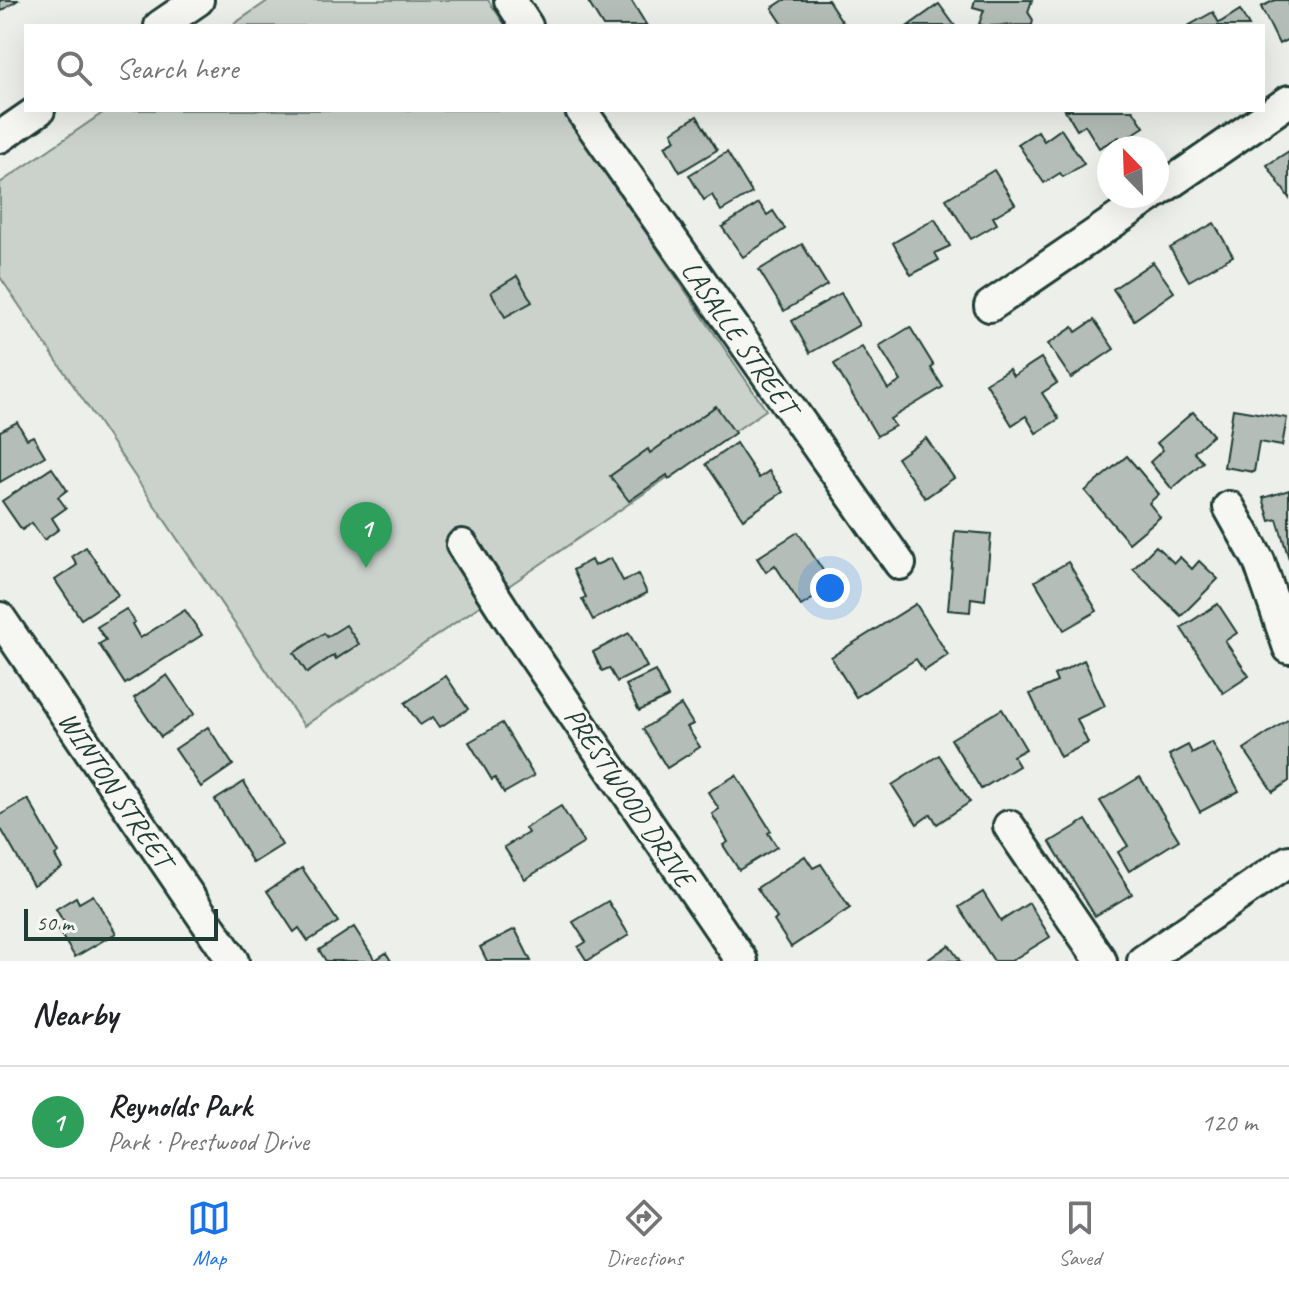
<!DOCTYPE html>
<meta charset="utf-8">
<style>
:root{--surface:#fff;--page:#f2f2f2;--text:#202124;--muted:#757577;--line:#e0e0e0;--accent:#1a73e8}
body{margin:0;font-family:Caveat,sans-serif;background:var(--page);color:var(--text)}
.compass{position:absolute;left:1097px;top:136px;width:72px;height:72px;border-radius:50%;background:var(--surface);box-shadow:0 8px 32px #0002;rotate:337deg}
.scale{position:absolute;left:24px;bottom:20px;width:194px;box-sizing:border-box;padding-left:8px;border:4px solid #1f3d34;border-top:0;font-size:22px;line-height:28px;white-space:nowrap;color:#1f3d34;-webkit-text-stroke:6px #f6f6f2;paint-order:stroke}
.you{position:absolute;left:830px;top:588px;width:28px;height:28px;margin:-20px;border:6px solid #fff;border-radius:50%;background:#1a73e8;box-shadow:0 0 0 12px #1a73e833}
.badge{display:grid;place-items:center;width:52px;height:52px;border-radius:50%;background:var(--accent);color:#fff;font-size:26px;font-weight:700}
.pin{position:absolute;translate:-50% -66px;filter:drop-shadow(0 2px 4px #0008)}
.pin::after{content:'';position:absolute;top:42px;width:28px;height:24px;background:inherit;clip-path:polygon(0 0,100% 0,50% 100%)}
.list{margin:0;padding:0;list-style:none}
h2{display:flex;justify-content:space-between;align-items:center;height:104px;margin:0;padding:0 32px;font-size:34px}
h2 small{font-size:26px;font-weight:400;color:var(--muted)}
.list li{display:grid;grid-template-columns:52px 1fr auto;gap:24px;align-items:center;box-sizing:border-box;height:112px;padding:0 32px;border-top:2px solid var(--line)}
.list b{display:block;font-size:30px;white-space:nowrap}
.list p{margin:0;font-size:26px;white-space:nowrap;color:var(--muted)}
.list em{font-size:26px;font-style:normal;color:var(--muted)}
.icon{flex:none;width:44px;height:44px;fill:none;stroke:currentColor;stroke-width:2;stroke-linecap:round;stroke-linejoin:round}
.map{position:relative;flex:none;width:1289px;height:961px;overflow:hidden}
.search{position:absolute;background:var(--surface);box-shadow:0 8px 32px #0002;left:24px;right:24px;top:24px;height:88px;display:flex;align-items:center;gap:20px;box-sizing:border-box;padding:0 28px;border-radius:0px;color:var(--muted);font-size:30px}
.sheet{height:216px;background:var(--surface)}
nav{display:flex;justify-content:space-around;align-items:center;box-sizing:border-box;height:112px;border-top:2px solid var(--line);background:var(--surface);font-size:22px;color:var(--muted)}
nav a{display:grid;justify-items:center;gap:4px}
nav .on{color:var(--accent)}
.map>svg:first-child{display:block}
</style>
<div class="map">
<svg width="1289" height="961" viewBox="0 0 1289 961">
<rect width="100%" height="100%" fill="#edefea"/>
<filter id="ink" filterUnits="userSpaceOnUse"><feTurbulence type="fractalNoise" baseFrequency=".0125" numOctaves="2"/><feDisplacementMap in="SourceGraphic" scale="16" xChannelSelector="R" yChannelSelector="G"/><feConvolveMatrix kernelMatrix="1 2 1 2 8 2 1 2 1" color-interpolation-filters="sRGB"/></filter>
<g filter="url(#ink)">
<g fill="#cbd2cc" stroke="#758880" stroke-width="2">
<path d="M269,0H488L506,26H231Z"/>
<path d="M107,110H563L766,410L304,726L0,277V183Z"/>
</g>
<g fill="#b4bdb8" stroke="#1f3d34" stroke-width="2">
<path d="M0,0H18L0,12Z"/>
<path d="M587,0H631L647,26H603Z"/>
<path d="M784,0H828L845,26H784L772,8Z"/>
<path d="M975,0H1032L1028,12L1033,20L1032,25L985,26L979,24L984,10L973,7Z"/>
<path d="M1275,0H1289V39L1279,44L1261,7Z"/>
<path d="M939,4L955,26H908Z"/>
<path d="M1240,10L1249,26H1188L1213,12L1219,23Z"/>
<path d="M1065,110H1133L1144,127L1122,141L1119,137L1099,148L1085,125L1077,130Z"/>
<path d="M697,116L717,150L680,172L665,146L676,140L672,132Z"/>
<path d="M1061,129L1084,164L1063,177L1060,173L1044,183L1018,144L1038,131L1044,141Z"/>
<path d="M1289,151V198L1267,165Z"/>
<path d="M727,152L752,193L721,211L712,195L704,200L689,175Z"/>
<path d="M994,170L1015,204L993,217L997,224L971,239L946,199Z"/>
<path d="M759,203L767,215L773,211L785,229L743,257L722,227Z"/>
<path d="M935,219L950,246L935,253L939,260L911,275L893,243Z"/>
<path d="M1214,223L1233,256L1189,281L1170,248Z"/>
<path d="M802,244L827,285L784,311L759,270Z"/>
<path d="M1153,262L1174,292L1134,320L1113,289Z"/>
<path d="M517,276L532,302L505,317L491,292Z"/>
<path d="M841,293L859,325L810,353L792,321Z"/>
<path d="M1094,320L1114,349L1071,378L1048,344L1073,327L1076,332Z"/>
<path d="M910,327L934,366L931,368L943,387L890,419L895,426L877,436L834,364L862,347L888,389L901,381L879,346Z"/>
<path d="M1041,358L1057,383L1042,393L1059,419L1036,433L1026,416L1012,425L986,383L1009,369L1013,376Z"/>
<path d="M716,406L735,433L669,479L667,475L629,501L610,476L648,449L650,453Z"/>
<path d="M1233,409L1287,418L1282,446L1259,442L1254,472L1224,467Z"/>
<path d="M1193,412L1213,435L1194,452L1203,462L1172,489L1150,462L1163,450L1157,443Z"/>
<path d="M17,422L27,439L33,436L45,456L0,482V431Z"/>
<path d="M926,438L954,478L925,498L897,458Z"/>
<path d="M736,443L759,478L769,471L783,492L743,519L706,464Z"/>
<path d="M1127,456L1159,494L1149,503L1160,517L1129,543L1085,491Z"/>
<path d="M52,468L67,490L58,497L66,508L52,518L59,529L44,540L32,523L22,530L2,501Z"/>
<path d="M1289,490V559L1277,519L1270,521L1263,498Z"/>
<path d="M955,531L991,534L985,600L971,598L970,612L948,610Z"/>
<path d="M798,532L833,586L801,606L775,565L766,572L757,558Z"/>
<path d="M1156,546L1174,563L1180,557L1192,569L1199,561L1218,579L1181,616L1133,569Z"/>
<path d="M86,547L118,595L81,619L55,580L77,565L72,556Z"/>
<path d="M611,558L623,581L638,574L647,593L593,620L582,599L586,597L573,570L591,560L594,566Z"/>
<path d="M1068,562L1097,611L1064,630L1035,581Z"/>
<path d="M916,604L948,655L924,671L916,659L856,697L831,657Z"/>
<path d="M1218,604L1237,633L1225,641L1249,676L1223,693L1181,628Z"/>
<path d="M126,609L135,622L132,624L140,638L185,610L202,635L125,684L99,644L106,640L97,627Z"/>
<path d="M346,625L359,644L336,659L334,655L307,673L294,653L324,633L327,637Z"/>
<path d="M629,633L647,667L617,682L609,668L602,671L593,652Z"/>
<path d="M1084,660L1105,706L1077,719L1088,743L1060,757L1030,694L1057,682L1054,675Z"/>
<path d="M655,671L668,697L639,711L626,685Z"/>
<path d="M167,675L194,714L161,737L134,698Z"/>
<path d="M446,676L468,709L440,727L433,717L420,725L405,703Z"/>
<path d="M681,705L693,724L687,727L700,747L667,768L643,729Z"/>
<path d="M1002,709L1026,749L1013,756L1019,766L981,789L951,739Z"/>
<path d="M1289,719V781L1273,792L1244,749Z"/>
<path d="M502,723L534,776L504,793L495,778L492,780L469,742Z"/>
<path d="M208,727L233,765L201,787L175,749Z"/>
<path d="M1212,742L1239,791L1200,812L1169,755L1188,745L1192,753Z"/>
<path d="M939,755L970,802L937,824L931,814L917,824L892,785Z"/>
<path d="M736,775L771,831L768,833L777,847L739,870L723,845L728,842L712,814L719,809L708,792Z"/>
<path d="M1140,777L1179,840L1129,871L1118,852L1128,846L1100,801Z"/>
<path d="M244,782L282,845L253,863L215,800Z"/>
<path d="M28,799L59,853L55,856L62,868L33,885L0,827V815Z"/>
<path d="M561,806L584,843L525,879L504,847L528,833L525,828Z"/>
<path d="M1086,820L1132,894L1095,916L1050,842Z"/>
<path d="M805,856L813,868L821,864L850,908L791,947L774,921L777,918L757,888Z"/>
<path d="M302,868L338,922L308,941L299,928L294,932L267,891Z"/>
<path d="M983,892L1001,921L1029,903L1050,937L1011,961H994L959,907Z"/>
<path d="M93,895L116,933L75,957L58,930L66,926L56,909L76,897L79,903Z"/>
<path d="M608,901L629,935L587,961L578,947L586,942L573,922Z"/>
<path d="M354,927L375,960L386,953L391,961H326L319,950Z"/>
<path d="M515,929L531,961H487L480,947Z"/>
<path d="M949,945L960,961H926Z"/>
</g>
<g fill="none" stroke-linecap="round" stroke-linejoin="round">
<g stroke="#1f3d34" stroke-width="36">
<g id="minor">
<path d="M510,0L527,26"/>
<path d="M160,26L198,0"/>
<path d="M581,110L900,564"/>
<path d="M0,137L39,110"/>
<path d="M1157,192L1289,101"/>
<path d="M990,306L1151,196"/>
<path d="M1229,507L1259,561L1289,648"/>
<path d="M462,545L519,634L742,961"/>
<path d="M0,618L233,961"/>
<path d="M1009,826L1101,961"/>
<path d="M1143,961L1289,861"/>
</g>
</g>
<use href="#minor" stroke="#f6f6f2" stroke-width="30"/>
</g>
</g>
<g text-anchor="middle" stroke-width="6" stroke-linejoin="round" paint-order="stroke">
<g font-size="28" fill="#1f3d34" stroke="#f6f6f2">
<text transform="translate(740 337) rotate(55)" y="10">LASALLE STREET</text>
<text transform="translate(116 789) rotate(56)" y="10">WINTON STREET</text>
<text transform="translate(630 797) rotate(56)" y="10">PRESTWOOD DRIVE</text>
</g>
</g>
</svg>
<svg class="compass" viewBox="-18 -18 36 36"><path d="M0-13l5 13h-10z" fill="#e53935"/><path d="M0 13l5-13h-10z" fill="#757577"/></svg>
<div class="scale">50 m</div>
<div class="you"></div>
<div class="pin badge" style="left:366px;top:568px;background:#2e9e5b">1</div>
<div class="search"><svg class="icon" aria-label="search" viewBox="0 0 24 24"><circle cx="10" cy="10" r="6"/><path d="M15 15l6 6"/></svg>Search here</div>
</div>
<section class="sheet">
<h2>Nearby<small></small></h2>
<ul class="list">
<li><span class="badge" style="background:#2e9e5b">1</span><div><b>Reynolds Park</b><p>Park · Prestwood Drive</p></div><em>120 m</em></li>
</ul>
</section>
<nav>
<a class="on"><svg class="icon" aria-label="map" viewBox="0 0 24 24"><path d="M3 6l6-2 6 2 6-2v14l-6 2-6-2-6 2zM9 4v14M15 6v14"/></svg>Map</a>
<a><svg class="icon" aria-label="directions" viewBox="0 0 24 24"><path d="M12 3l9 9-9 9-9-9zM9 14v-3h6M13 9l2 2-2 2"/></svg>Directions</a>
<a><svg class="icon" aria-label="saved" viewBox="0 0 24 24"><path d="M7 4h10v16l-5-4-5 4z"/></svg>Saved</a>
</nav>
